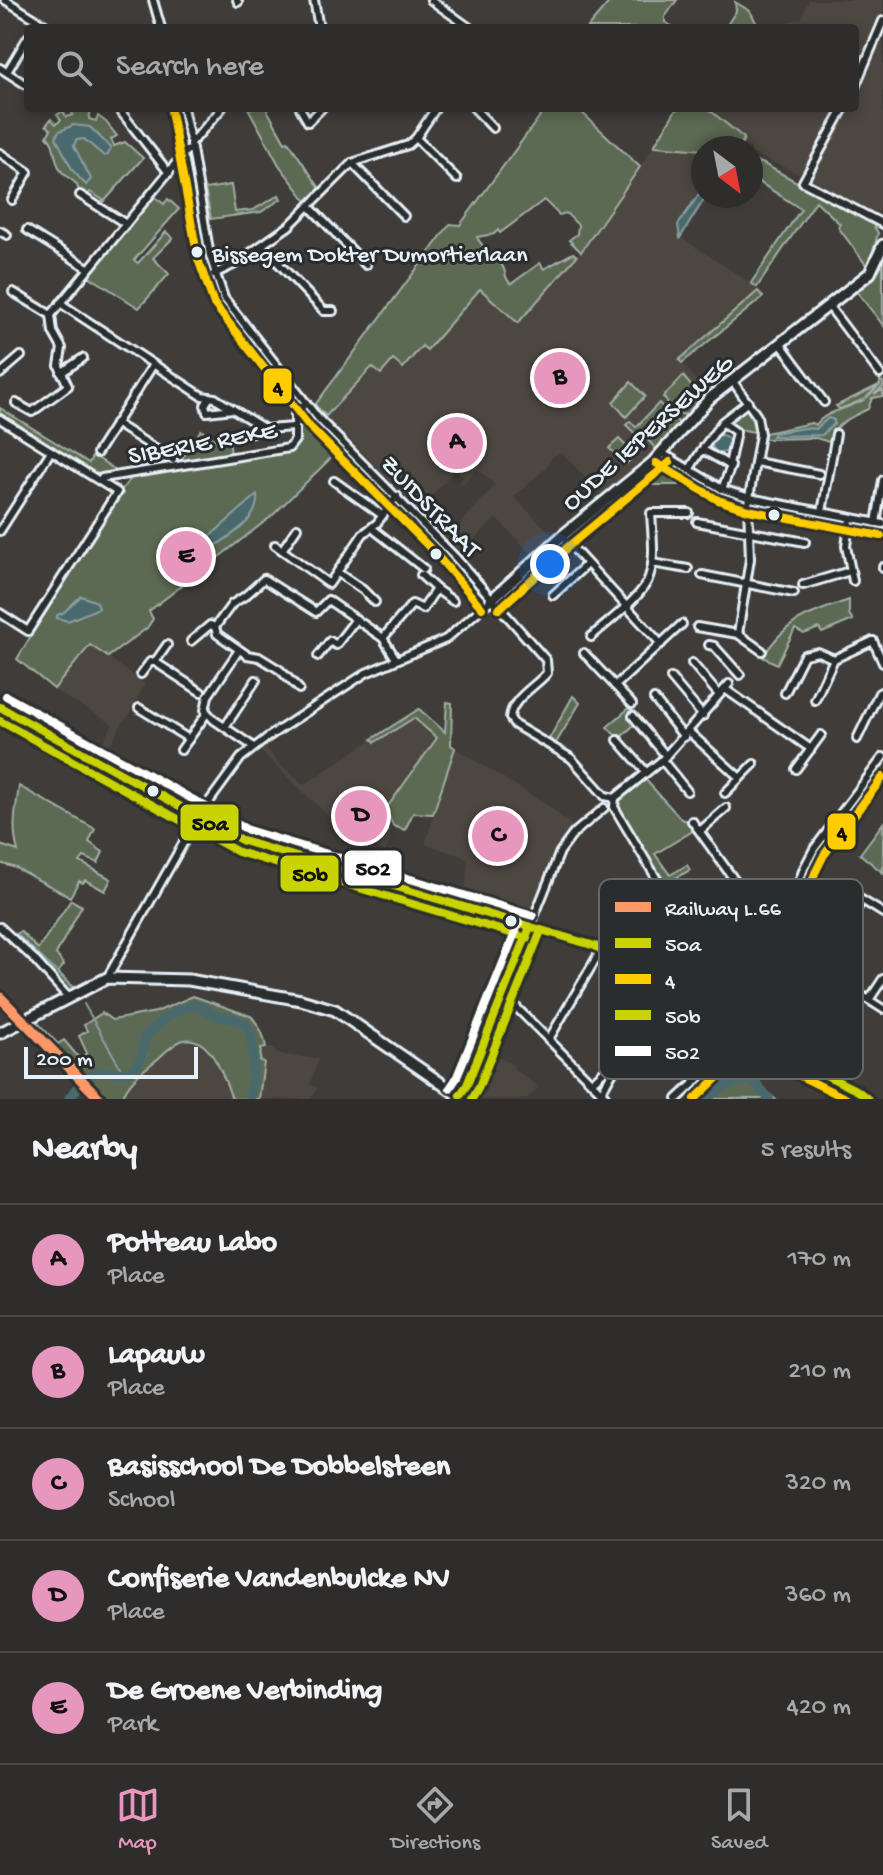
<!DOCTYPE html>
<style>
:root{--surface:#2f2d2c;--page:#373534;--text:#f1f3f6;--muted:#a7a8a9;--line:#4a4948;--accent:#e797bd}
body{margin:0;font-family:"Gochi Hand",sans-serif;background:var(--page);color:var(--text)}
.compass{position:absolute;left:691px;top:136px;width:72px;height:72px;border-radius:50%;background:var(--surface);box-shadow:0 4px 12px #0003;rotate:148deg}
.scale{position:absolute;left:24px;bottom:20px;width:174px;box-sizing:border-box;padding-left:8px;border:4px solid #e8f1f8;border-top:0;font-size:22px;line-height:28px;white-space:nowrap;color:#e8f1f8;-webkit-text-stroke:6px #2a2d2e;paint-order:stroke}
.you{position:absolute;left:550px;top:564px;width:28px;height:28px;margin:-20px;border:6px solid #fff;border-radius:50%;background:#1a73e8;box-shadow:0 0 0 12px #1a73e833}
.badge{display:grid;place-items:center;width:52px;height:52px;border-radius:50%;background:var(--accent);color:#111;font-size:26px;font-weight:700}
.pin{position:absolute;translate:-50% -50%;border:4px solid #fff;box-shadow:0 2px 8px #0006}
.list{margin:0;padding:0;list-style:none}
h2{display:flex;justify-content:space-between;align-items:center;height:104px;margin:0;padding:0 32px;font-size:34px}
h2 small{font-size:26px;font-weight:400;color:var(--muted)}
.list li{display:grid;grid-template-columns:52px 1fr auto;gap:24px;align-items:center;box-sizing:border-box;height:112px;padding:0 32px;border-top:2px solid var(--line)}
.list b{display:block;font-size:30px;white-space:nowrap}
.list p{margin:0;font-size:26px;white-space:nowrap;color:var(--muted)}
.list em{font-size:26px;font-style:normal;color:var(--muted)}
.icon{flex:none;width:44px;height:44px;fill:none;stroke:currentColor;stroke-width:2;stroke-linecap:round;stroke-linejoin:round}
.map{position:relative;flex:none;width:883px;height:1099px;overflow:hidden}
.search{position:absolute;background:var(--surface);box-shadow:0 4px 12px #0003;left:24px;right:24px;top:24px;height:88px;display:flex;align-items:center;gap:20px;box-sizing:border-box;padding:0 28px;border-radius:8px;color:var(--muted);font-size:30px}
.sheet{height:664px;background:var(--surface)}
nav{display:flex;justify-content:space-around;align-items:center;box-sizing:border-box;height:112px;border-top:2px solid var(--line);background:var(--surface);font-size:22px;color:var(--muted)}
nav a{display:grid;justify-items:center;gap:4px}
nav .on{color:var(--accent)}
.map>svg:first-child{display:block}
</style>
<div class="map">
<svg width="883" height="1099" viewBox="0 0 883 1099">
<rect width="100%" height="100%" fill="#3f3c3a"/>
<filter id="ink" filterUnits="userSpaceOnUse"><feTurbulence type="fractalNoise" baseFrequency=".0125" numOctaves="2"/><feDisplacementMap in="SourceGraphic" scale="16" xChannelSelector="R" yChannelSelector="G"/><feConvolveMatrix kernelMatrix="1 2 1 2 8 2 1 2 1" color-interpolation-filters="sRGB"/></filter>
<g filter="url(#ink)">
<g fill="#4d4642">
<path d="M809,0H883V11L857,75L855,28H771L801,18Z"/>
<path d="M883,31V211L870,212L810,178L847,108H855V92Z"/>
<path d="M707,108H839L804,172L797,173L751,153V148H740L744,138Z"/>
<path d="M654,146L703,150V196H709L682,238L757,287L758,291L679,359L708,394L649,461L603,497L562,453L553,456L546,468L514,497L555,537L533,556L496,518L461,553L448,538L495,485L477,469L462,485L459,483L464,477L455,470L419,509L326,416L372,366L422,346L427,349L481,289L519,323L581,252Z"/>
<path d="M90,644L145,684L131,710V713L123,722L102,759L95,755L113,724L53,690Z"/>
<path d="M414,718L438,738L387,809L393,826L386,852L377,848L380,833L368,830L355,841L259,750L265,745L274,759L304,785L372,739L375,742Z"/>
<path d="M455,748L549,806L575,828L558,849L527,920L464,902L468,858L425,844Z"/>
<path d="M183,1040L196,1042L212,1055L232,1099H122L132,1080Z"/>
<path d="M261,1048H273L277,1054L319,1059L310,1084L317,1088L311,1099H259L264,1063L259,1061Z"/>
<path d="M487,1051L514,1065L513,1068L539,1087L527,1099H474L472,1096Z"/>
</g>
<g fill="#5d6b53" stroke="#a2aea6" stroke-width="2">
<path d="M611,0H677L665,17V22L675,28H587Z"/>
<path d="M735,2L750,11L759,28H725L736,11Z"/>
<path d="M78,108L91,110L89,119L96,121L98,116L106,122L117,136L111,139L114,146L125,142L143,158L102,204L103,200L90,192L87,196L79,191C77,180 69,180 62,172C53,162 57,145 47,136L51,129L46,125L51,119L56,124L61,120L57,115L63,111L66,117L73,115L71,109Z"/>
<path d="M248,108H266L285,142L288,141L321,190L309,204L279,165Z"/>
<path d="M546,108H577L640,167L581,252L569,240L577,234L578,225L566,213L559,215L544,200L500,233L498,230L494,234L477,237C482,249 496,255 503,267C507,275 504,278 511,284L540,263L544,269L573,253L577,256L518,323L480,289L427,350L422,346L403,368L393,360L381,374L372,367L326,416L315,405L450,224L460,225Z"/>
<path d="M677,108H707L744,138L740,148H703V150L654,146Z"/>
<path d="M755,162L762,163L872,223L878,233L869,269L838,227L840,224L816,201L757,287L751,283L801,209L751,177V164Z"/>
<path d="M231,185L235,212L253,210L279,195L281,199L261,212L211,219L205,189Z"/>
<path d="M154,196L164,204L168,199L179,209L134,260L138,263L166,232L173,238L153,258L169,274L139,308L87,275Z"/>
<path d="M883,263V325L857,292L836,307L835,306L869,281Z"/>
<path d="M758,291L763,297L682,363L679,360Z"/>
<path d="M683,376L702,399L688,415L678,414L663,397Z"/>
<path d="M880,381L883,382V387L874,394L883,390V396L872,398L868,409C852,417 834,423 829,442L816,438L764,439L765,433L811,423L816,425C825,410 850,409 865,399L840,409L836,406L879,385L866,398L880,385Z"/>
<path d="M631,382L645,396L626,417L613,402Z"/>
<path d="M659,403L678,422L679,427L657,450L646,438L643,441L626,425L630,421L636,427Z"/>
<path d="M744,406L751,416L755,432L737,429L726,420Z"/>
<path d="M0,408L89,463L93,455L120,473L98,476L0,416Z"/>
<path d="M303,409L341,448L272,516L149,611L153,619L147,628L108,657L90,645L54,689L17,659L71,569L123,493L121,490L133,476L293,449C302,438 295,422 303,409Z"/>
<path d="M201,430L216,440L229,438L231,455L141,470L154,451L177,461L181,460Z"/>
<path d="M619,439L635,455L626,464L609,448Z"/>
<path d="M664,470L671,472L690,485H645Z"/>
<path d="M849,600V614L853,620L822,633L819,628L804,634L795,629L777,664L763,657C786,619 810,614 849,600Z"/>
<path d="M573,696L580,703L556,743L549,739Z"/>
<path d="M447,702L452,703L451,745L455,748L433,814L413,813L405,830L393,826L386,809L437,738L414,718L375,742L372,739L419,709L445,732Z"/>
<path d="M629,708L634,713L631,716L636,723L619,739L607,727Z"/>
<path d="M644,778L681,819L690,822L696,829L655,854L670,875L687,865L690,870L670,881L700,925L705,899L698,888L703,885L730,923L717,951L705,950L695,935L697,933L669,889L667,890L664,881L618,808L621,798Z"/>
<path d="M19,786L95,829L89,842L103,852L98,863L84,857L80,862L111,879L105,891L85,880L83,883L79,881L70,897L16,868L0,863V845L18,851C11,827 16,810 19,786Z"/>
<path d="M883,823V873L860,854Z"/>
<path d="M71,900L82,906L56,954L64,965L58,972L74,988L68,992L13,937L20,931L38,949Z"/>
<path d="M193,996L251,1016C259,1025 265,1037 266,1048L261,1049L260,1061L264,1062L259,1099H253L255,1052L248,1024C239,1016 231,1018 220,1014C212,1012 206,1004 198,1004C181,1004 147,1024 142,1040C140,1046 143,1052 141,1058C135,1075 116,1071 103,1068V1073C119,1079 141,1075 146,1056C148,1049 145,1043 149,1037C157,1022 181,1008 198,1008L213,1016L240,1021L246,1029L251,1048L247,1099H232C225,1080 211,1035 184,1040C174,1042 162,1056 154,1062C141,1072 127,1083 122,1099H104L30,1023H38L58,1044L64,1040L79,1058L87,1053L79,1036L87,1031L84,1025L102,1013L112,1020L156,1012Z"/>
<path d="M744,1041L757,1048L744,1074L756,1076L764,1089L775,1099H690L723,1068Z"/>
</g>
<g fill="#4a696c" stroke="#899fa4" stroke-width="2">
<path d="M73,125L90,127L111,148L108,155L104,156L84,139L76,140L74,146L91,179L86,185L73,171L56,138L58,132Z"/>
<path d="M703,188V196H706L680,238L678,225Z"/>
<path d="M828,418L834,420V424L822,435L772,436L774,433L804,428L816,429Z"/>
<circle cx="721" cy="444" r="9"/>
<path d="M257,495C260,526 218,540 200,558L185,556L171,544L172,540H190L201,544Z"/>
<path d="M81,596L97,602L99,608L68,621L57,618V615L63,613Z"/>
</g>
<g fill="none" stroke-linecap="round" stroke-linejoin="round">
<g stroke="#899fa4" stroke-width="2">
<path d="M18,935L72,987"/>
<path d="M84,1004L123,1072"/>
</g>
<g stroke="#4a696c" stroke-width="10">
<path d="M69,1099C75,1089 86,1076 98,1072C105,1070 110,1073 117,1073C139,1073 144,1058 144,1038C156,1025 177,1005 196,1006C205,1006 210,1014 218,1016C230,1019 244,1017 249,1031C257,1050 252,1079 250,1099"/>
<path d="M706,1099L727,1084L752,1079L769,1099"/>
</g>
<g stroke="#e8f1f8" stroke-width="12">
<g id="street">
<path d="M5,0L50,28"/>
<path d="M153,0L161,28"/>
<path d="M237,0L238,2"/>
<path d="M314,0L319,28"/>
<path d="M431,0L470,28"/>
<path d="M0,68L28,86"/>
<path d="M7,72L28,37"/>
<path d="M855,87L883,21"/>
<path d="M118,108L169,173"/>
<path d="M183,108L192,149L210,256L224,298L318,418L455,557L546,660L547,673C535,687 511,699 510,718L515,725L571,758L605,796"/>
<path d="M300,108L308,122L322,108"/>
<path d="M474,108L493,128"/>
<path d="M844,108L803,182L883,224"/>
<path d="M416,138L457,179"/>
<path d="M190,140L195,139L222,108"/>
<path d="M0,153L28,172L12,200"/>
<path d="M352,163L404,216"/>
<path d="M80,195L126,224"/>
<path d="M310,207L366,265"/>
<path d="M27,230L88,268"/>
<path d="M0,231L7,235"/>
<path d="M262,246L324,311H333"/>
<path d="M214,274L233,265L289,226L352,163L408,145L416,138L436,108"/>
<path d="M13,292L51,315"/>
<path d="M60,303L202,396L215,398L265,429L295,427V414L306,403"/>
<path d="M828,305L880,374"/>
<path d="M780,343L824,402"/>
<path d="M61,373L83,358"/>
<path d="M0,374L21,356"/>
<path d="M732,380L757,416L760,434L748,504L750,559L738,634"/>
<path d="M210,397L205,405L207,412L233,409"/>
<path d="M16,403L32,412L68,386L59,366L62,348L53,332L51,315L186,151L192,149"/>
<path d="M0,419L117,492L28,631L0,613"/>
<path d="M722,422L701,451H705L729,465L736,432L722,422L748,402"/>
<path d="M115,423L173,460"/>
<path d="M232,437L265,429"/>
<path d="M97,453L153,365"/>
<path d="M662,453L722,489L750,498L883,524"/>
<path d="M756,462L819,474"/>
<path d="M689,470L701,451"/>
<path d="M101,481L102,478L289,448L295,440V427"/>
<path d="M334,481L382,515"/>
<path d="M722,489L731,466L729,465"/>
<path d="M822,512L836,434"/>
<path d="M850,519L846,546L853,581"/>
<path d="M697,522L805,542"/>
<path d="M876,523L883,480"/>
<path d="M372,528L424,569"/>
<path d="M0,531L51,451"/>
<path d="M562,536L661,644"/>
<path d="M275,545L329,584L363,534L377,523L397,496"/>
<path d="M282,550L297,528"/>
<path d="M652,563L688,569"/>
<path d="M883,567V568"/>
<path d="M338,573L363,590L375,602"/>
<path d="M702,575L794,593"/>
<path d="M803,585L850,571"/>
<path d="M436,589L453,601"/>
<path d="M553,595L587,564"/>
<path d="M215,627L217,634L247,655L259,657L280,670L299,689"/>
<path d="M697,627L738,634L762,651"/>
<path d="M591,637C606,623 644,596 649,577C656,558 652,533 651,513H689"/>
<path d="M383,638L412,604L423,609L436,589L421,575"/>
<path d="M191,641L210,625L215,627L232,604L245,596L264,579L316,612L328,600L383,638L396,659"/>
<path d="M873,641L883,663"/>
<path d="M709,645L714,646L740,675"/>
<path d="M239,650L208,696L205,710L214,720L254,747"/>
<path d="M584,653L632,704"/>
<path d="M318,656L330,641L336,645L356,619"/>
<path d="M155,662L201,692"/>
<path d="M692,663L719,695"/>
<path d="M141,674L150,662H155L167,645"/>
<path d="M671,678L703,716"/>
<path d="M615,686L682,624"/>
<path d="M725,689L811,749"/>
<path d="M785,693L804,655L818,652L834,659"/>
<path d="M654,699L684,737"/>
<path d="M815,700L834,659L873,641"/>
<path d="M0,707L243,841L595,946L738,1032L858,1091L868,1099"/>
<path d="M139,708L189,739"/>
<path d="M633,716L666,756"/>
<path d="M225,727L256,680"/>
<path d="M689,732L740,778"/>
<path d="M857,739L879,693L883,691"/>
<path d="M618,740L646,772"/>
<path d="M181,750L207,713"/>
<path d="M662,760L687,791"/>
<path d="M796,769L821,735"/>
<path d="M725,793L754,764"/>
<path d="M605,796L615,798L614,807L664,891L714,966L732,926"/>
<path d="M615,798L662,760L729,684"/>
<path d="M692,821L763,920L781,933"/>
<path d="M700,831L726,808"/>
<path d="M0,927L33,958L68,997"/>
<path d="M778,942L883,1009"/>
<path d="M822,969L862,900L883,913"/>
<path d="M107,978L198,817L241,758L268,737L366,673L446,639L491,600"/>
<path d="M504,995L605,1096"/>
<path d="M869,1000L883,979"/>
<path d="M549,1039L601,950"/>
<path d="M592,1082L616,1060"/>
<path d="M602,1091L661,986"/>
<path d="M456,1099L467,1085L560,852L574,833L604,808"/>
<path d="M677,1099L709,1069L735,1036L778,942L804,868L814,849L883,757"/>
</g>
</g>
<g stroke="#e8f1f8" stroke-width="15">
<g id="secondary">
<path d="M491,600L562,536L653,462L710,398L870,273L883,245"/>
<path d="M0,1033L107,978L189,980L301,1000L335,1010L464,1099"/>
</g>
</g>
<use href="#street" stroke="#2a2d2e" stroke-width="6"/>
<use href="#secondary" stroke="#2a2d2e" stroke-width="9"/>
<g stroke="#2a2d2e" stroke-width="14">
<g id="bus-1">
<path d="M0,707L243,841L595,946L738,1032L858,1091L868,1099"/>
<path d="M460,1095L467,1085L530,927"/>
</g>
</g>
<g stroke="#2a2d2e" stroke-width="14">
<g id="bus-2">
<path d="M171,111L198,259L214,304L309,426L435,553L482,608"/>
<path d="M656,463L718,500L748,510L881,536"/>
<path d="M499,609L570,545L670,462"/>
<path d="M733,1043L847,1099"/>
<path d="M695,1099L718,1077L745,1042L789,947L815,873L824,855L883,777"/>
</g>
</g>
<g stroke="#2a2d2e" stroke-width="14">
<g id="bus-3">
<path d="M0,721L238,852L527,938"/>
<path d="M472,1099L478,1089L541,931"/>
</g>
</g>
<g stroke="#2a2d2e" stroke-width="14">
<g id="bus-4">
<path d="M6,696L248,830L533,916"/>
<path d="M450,1088L456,1079L519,923"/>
</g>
</g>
<use href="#bus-1" stroke="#c8d300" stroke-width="8"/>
<use href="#bus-2" stroke="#fc0" stroke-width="8"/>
<use href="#bus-3" stroke="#c8d300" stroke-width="8"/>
<use href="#bus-4" stroke="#fff" stroke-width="8"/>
<g stroke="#2a2d2e" stroke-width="16">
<path id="rail-1" d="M0,997L100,1099"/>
</g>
<use href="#rail-1" stroke="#fc9868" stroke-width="10"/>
</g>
</g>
<g fill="#e8f1f8" stroke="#2a2d2e" stroke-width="3">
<circle cx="197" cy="252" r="7"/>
<circle cx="774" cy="515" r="7"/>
<circle cx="436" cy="554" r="7"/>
<circle cx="153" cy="791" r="7"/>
<circle cx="511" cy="921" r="7"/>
</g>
<g text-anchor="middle" stroke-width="6" stroke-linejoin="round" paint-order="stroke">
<g font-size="24" fill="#e8f1f8" stroke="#2a2d2e" text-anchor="start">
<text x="212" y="261">Bissegem Dokter Dumortierlaan</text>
</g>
<g font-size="26" fill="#e8f1f8" stroke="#2a2d2e">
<text transform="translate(646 431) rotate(-42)" y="9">OUDE IEPERSEWEG</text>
<text transform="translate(202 441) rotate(-10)" y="9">SIBERIE REKE</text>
<text transform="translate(432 505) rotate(46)" y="9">ZUIDSTRAAT</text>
</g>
</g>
<rect x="599" y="879" width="264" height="200" rx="12" fill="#2a2d2e" stroke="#63686b" stroke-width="2"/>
<rect x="615" y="902" width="36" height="10" fill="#fc9868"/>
<rect x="615" y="938" width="36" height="10" fill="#c8d300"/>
<rect x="615" y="974" width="36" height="10" fill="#fc0"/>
<rect x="615" y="1010" width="36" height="10" fill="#c8d300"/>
<rect x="615" y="1046" width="36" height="10" fill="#fff"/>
<g font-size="22" fill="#e8f1f8">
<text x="665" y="915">Railway L.66</text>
<text x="665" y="951">50a</text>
<text x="665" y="987">4</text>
<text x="665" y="1023">50b</text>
<text x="665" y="1059">502</text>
</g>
<g stroke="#2a2d2e" stroke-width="3">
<rect x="262" y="367" width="31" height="38" rx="8" fill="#fc0"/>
<rect x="179" y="803" width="61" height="39" rx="8" fill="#c8d300"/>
<rect x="826" y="812" width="31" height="39" rx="8" fill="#fc0"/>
<rect x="343" y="849" width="60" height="38" rx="8" fill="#fff"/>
<rect x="279" y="854" width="61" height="39" rx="8" fill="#c8d300"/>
</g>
<g font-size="22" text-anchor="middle" font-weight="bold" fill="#111">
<text x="278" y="394">4</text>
<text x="210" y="830">50a</text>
<text x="842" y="839">4</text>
<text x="373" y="875">502</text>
<text x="310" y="881">50b</text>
</g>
</svg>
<svg class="compass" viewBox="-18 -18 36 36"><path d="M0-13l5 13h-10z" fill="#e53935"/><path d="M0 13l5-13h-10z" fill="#a7a8a9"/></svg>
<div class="scale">200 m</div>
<div class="you"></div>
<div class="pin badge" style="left:457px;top:443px">A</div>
<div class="pin badge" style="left:560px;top:378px">B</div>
<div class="pin badge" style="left:498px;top:836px">C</div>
<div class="pin badge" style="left:361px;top:816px">D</div>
<div class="pin badge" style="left:186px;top:557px">E</div>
<div class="search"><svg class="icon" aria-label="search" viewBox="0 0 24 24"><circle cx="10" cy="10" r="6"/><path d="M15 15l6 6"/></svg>Search here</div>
</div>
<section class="sheet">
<h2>Nearby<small>5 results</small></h2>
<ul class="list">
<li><span class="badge">A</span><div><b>Potteau Labo</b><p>Place</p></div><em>170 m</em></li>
<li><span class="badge">B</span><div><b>Lapauw</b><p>Place</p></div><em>210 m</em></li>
<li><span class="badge">C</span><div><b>Basisschool De Dobbelsteen</b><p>School</p></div><em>320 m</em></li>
<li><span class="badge">D</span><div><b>Confiserie Vandenbulcke NV</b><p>Place</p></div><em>360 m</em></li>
<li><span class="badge">E</span><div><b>De Groene Verbinding</b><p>Park</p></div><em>420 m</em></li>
</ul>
</section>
<nav>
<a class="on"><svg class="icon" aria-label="map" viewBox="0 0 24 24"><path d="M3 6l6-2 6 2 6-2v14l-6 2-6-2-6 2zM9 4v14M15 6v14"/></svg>Map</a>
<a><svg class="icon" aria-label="directions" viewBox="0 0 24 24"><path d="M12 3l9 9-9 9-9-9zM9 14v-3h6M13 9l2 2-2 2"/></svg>Directions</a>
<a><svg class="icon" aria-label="saved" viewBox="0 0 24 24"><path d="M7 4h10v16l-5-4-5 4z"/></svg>Saved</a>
</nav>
